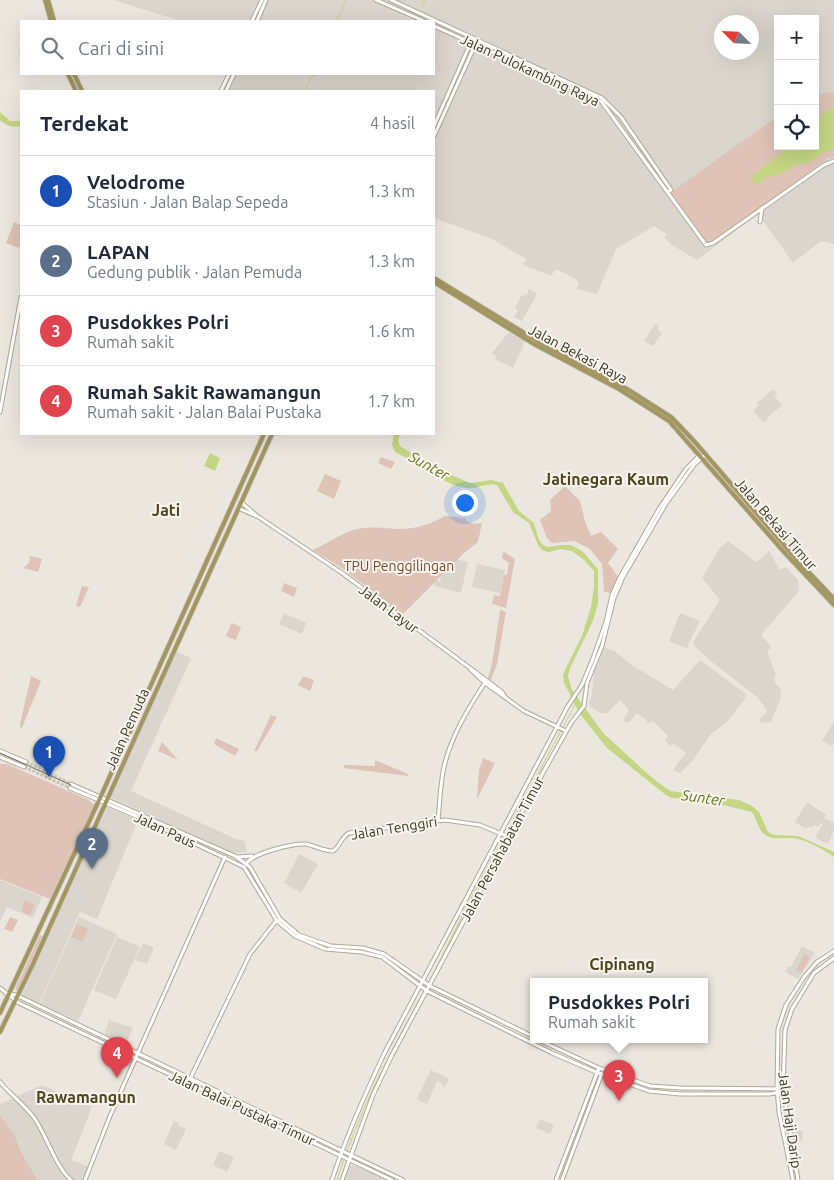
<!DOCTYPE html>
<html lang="id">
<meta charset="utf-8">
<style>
:root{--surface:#fff;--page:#f6f6f7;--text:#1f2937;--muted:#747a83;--line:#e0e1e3;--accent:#ea580c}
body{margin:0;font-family:Ubuntu,sans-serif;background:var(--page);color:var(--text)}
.controls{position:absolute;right:15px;top:15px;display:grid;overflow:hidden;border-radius:0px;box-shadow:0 5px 20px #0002}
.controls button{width:45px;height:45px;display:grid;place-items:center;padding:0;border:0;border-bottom:1px solid var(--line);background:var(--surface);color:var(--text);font:25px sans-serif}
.compass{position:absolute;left:714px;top:15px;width:45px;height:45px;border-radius:50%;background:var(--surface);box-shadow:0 5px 20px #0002;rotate:294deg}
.you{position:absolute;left:464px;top:502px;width:18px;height:18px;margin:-12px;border:4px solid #fff;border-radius:50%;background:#1a73e8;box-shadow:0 0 0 8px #1a73e833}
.badge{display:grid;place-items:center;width:32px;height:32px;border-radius:50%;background:var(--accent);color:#fff;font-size:16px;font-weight:700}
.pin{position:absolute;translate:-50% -41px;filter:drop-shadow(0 1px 2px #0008)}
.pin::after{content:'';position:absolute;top:26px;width:18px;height:15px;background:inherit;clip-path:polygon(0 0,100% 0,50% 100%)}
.popup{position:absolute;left:530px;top:978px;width:178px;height:65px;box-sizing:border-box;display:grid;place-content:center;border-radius:0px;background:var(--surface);filter:drop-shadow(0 1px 4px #0005);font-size:16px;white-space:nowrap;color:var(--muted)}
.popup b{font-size:19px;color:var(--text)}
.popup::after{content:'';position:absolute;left:50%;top:100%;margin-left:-10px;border:10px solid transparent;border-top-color:var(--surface)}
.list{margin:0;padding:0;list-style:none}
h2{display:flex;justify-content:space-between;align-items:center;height:65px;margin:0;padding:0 20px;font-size:21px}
h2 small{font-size:16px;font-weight:400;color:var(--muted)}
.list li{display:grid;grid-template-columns:32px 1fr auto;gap:15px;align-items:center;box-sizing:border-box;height:70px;padding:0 20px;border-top:1px solid var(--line)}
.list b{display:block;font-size:19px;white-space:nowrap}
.list p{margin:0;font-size:16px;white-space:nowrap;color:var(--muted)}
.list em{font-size:16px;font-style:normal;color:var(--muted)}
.icon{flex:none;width:28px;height:28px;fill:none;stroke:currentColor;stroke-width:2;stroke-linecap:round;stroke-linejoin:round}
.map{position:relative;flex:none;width:834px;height:1180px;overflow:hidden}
.search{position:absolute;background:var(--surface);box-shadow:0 5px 20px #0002;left:20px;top:20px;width:415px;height:55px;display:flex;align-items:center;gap:12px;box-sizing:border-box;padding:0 18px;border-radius:0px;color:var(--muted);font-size:19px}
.panel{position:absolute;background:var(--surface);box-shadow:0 5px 20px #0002;left:20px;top:90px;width:415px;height:345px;border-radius:0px}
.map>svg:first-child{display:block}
</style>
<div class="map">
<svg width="834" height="1180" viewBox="0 0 834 1180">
<rect width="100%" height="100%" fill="#ebe7df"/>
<g fill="#dbd6cd" fill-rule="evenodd">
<path d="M114,0H834V244L821,241L793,263L758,214L697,260L672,245L665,238L666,234L654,226L616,249L597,294L577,289L579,284L576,279L556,269L551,276L523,265L526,259L492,239L434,218V91H227L234,74H434V21H180ZM778,19H815V146H778ZM722,22H752V52H722Z"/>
<path d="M529,289L537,294L522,321L514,317L518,310L515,308L521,296L523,297L525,294L529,295L527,293Z"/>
<path d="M655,324L659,326L657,329L662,333L653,346L644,341Z"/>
<path d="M509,332L525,341L513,368L495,359L496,356L492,353Z"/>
<path d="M773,389L777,393L774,396L782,405L767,418V420L764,423L753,411L759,405L757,403Z"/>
<path d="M728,541L757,562L769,551L780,570L786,567L798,580L799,591L761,635L770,645L771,648L767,651L776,675L774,678L775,683L780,688L781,697L771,722L759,723L761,717L767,712L764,706L757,697L712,662L694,646L693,642L720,600L702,578L719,549Z"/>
<path d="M454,559L468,562L461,593L434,586L436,580L440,581L443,571Z"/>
<path d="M477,564L505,570L500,593L472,587Z"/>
<path d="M284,613L306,623L302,634L279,624Z"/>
<path d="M680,613L700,621L689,643L688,649L669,641Z"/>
<path d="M604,647L614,651L632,665L673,690L700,660L746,694L745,699L726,723L711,734L693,760L680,773L673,770L686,753L677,746L673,744L671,746L665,741L668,736L653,721L646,724L647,721L637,713L628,723L626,722L623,720L629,710L620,700L607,713H601L590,707L589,703L592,693L594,671Z"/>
<path d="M176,651L191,658L131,791L236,839L245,841L247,852L236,853L229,851L109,797Z"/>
<path d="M834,722V742L832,746L822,740Z"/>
<path d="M807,802L826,815L824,818L834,823V830L828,844L815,838L823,823L822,822L818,827L815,825L811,828L808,827L806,829L795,822Z"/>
<path d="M107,807L138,820L97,919L80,912L39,1004L21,996Z"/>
<path d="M299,854L318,864L301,893L284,883Z"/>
<path d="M0,880L42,897L33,918L7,907L0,922Z"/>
<path d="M79,917L117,934L78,1021L40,1004Z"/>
<path d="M117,937L140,947L116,999L94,990Z"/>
<path d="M143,943L154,948L147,964L135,960Z"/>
<path d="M802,946L815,953L798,979L785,972L788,966L791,967Z"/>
<path d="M109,1020L133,1028L126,1045L104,1036Z"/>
<path d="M431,1070L449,1079L445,1087L442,1086L443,1084L437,1081L427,1104L417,1099Z"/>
<path d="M42,1085L92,1107L71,1160L91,1167L86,1180H37L32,1173L14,1134L0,1115V1104Z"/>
<path d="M540,1119L554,1125L550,1134L536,1128Z"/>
<path d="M174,1121L179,1123L178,1125L186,1129L176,1150L164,1144Z"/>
<path d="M794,1130L803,1131L802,1141H793Z"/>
<path d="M219,1151L234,1157L227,1172L213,1165Z"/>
<path d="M353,1165L372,1173L388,1180H345L348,1167Z"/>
</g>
<g fill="#dec3b6">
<path d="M834,92V157L828,158L707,246L671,192L778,116V146H815V94Z"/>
<path d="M14,222L21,225V244L19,248L6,243Z"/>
<path d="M381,457L395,462L391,469L378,463Z"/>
<path d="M325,474L341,481L334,499L317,491Z"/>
<path d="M565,486L580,501L585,521L591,536L601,532L618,549L608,563L619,578L612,593L604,592L602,564L590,549L574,541L552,543L547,538L540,520L551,511L550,500Z"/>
<path d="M445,516L465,518C469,525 475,524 482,523L478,542L463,554L403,614L340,567L313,550C327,544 344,531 358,529C371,526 384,528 397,529C413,530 431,524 445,516Z"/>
<path d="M503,551L515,559L506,608L492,604L494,595L500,596L504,575L507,574L509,563L502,558Z"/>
<path d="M30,556L42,559L38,572L23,568L29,563Z"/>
<path d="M284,583L297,588L294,597L281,591Z"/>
<path d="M82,586L89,587L80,607L76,606Z"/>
<path d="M500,610L506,612L497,664L491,680L488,678L492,664Z"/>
<path d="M232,623L241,627L236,640L226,636Z"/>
<path d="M31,676L41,681L21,730L20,724Z"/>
<path d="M303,676L314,680L310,691L298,685Z"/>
<path d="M271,715L277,717L257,751H254Z"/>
<path d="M216,738L239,749L235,756L214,744Z"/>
<path d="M162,742L178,760L158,751Z"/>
<path d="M483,758L495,763L477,799L479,770Z"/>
<path d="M375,760L408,774V776L344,768V765L375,766Z"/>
<path d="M0,764H7L89,800L96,807L52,900L0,879Z"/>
<path d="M25,900L35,905L30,915L21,911Z"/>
<path d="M10,917L18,920L12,932L4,929Z"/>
<path d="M77,924L88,929L83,942L71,937Z"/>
<path d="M40,935L43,936L18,990L15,989Z"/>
<path d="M804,954L810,957L802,973L796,970Z"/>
<path d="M0,1115L14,1134L22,1153L37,1180H0Z"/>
</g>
<g fill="#c4d583">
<path d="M834,108V148L821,154L811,162L797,165L778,175L766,177L763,179L759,184H757L752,181L753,175L790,146H815V123L824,112Z"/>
<path d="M0,112L10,121H21V126C13,128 6,126 0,120Z"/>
<path d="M394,434H400L398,440L400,446L433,467L470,483L491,480L503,483L519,511L534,523L539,540L543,545L548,547L562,545H571L582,551L598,569V603L593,621L570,668L568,676L572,690L603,733L650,776L670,791L739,800L752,806L759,812L768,832L774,835L798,836L834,852V857C824,850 810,842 798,839C787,836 772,842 763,833C758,828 756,818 752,812L707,801L672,798L666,795L607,748L580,714L564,683L563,675L566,668L582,636L591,607L594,586V571L583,559L572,551L561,549L549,552L544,551L539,547L529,523L513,512L497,485C486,482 476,490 466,488C441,484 418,463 395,452L392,445Z"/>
<path d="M210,453L220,458L215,471L204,466Z"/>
</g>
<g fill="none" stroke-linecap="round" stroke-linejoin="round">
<g stroke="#c4d583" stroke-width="1">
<path d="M422,8L425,0"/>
<path d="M337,21L346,0"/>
<path d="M304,91L314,74"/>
<path d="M429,983L470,900L576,703"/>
<path d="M347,1151C369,1091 396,1042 427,986"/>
<path d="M337,1180L344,1159"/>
</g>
<g stroke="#c8c4b9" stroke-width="3" stroke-dasharray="3 1.5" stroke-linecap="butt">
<path d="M26,762L71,784"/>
<path d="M24,767L70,788"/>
</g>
<g stroke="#afa895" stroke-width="5">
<g id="secondary">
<path d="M376,0L424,21"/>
<path d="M391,0L602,98L621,117L671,190L668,192"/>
<path d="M252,21L262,0"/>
<path d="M257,21L266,0"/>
<path d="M434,26L601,101L706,245L713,243L824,165L834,161"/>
<path d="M221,91L229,74"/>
<path d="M226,91L234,74"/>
<path d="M434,126L471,42"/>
<path d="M434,136L476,43"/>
<path d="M760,222L762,208"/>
<path d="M0,412L21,297"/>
<path d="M241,502L257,516L342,573L474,671L502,692L505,697"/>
<path d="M238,508L256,516"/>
<path d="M471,670L485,683L524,711L566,731"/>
<path d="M0,751L26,762"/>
<path d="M0,757L24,767"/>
<path d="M71,784L235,856L250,867L280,919L299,935L331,946L363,948L384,954L430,986L534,1037"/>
<path d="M70,788L136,816L244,867L277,921L295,936L325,949L361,952L382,957L427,991L552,1053L596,1072L649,1091L680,1094H769L783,1092"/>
<path d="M438,820C440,803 440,784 444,767C451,736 469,707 486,681"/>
<path d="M238,857L252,856"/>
<path d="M246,864C253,853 293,843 306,844C315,846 324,851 333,851C340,847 341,837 349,833L445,820L480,825L509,837"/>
<path d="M0,988L19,1003L392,1180"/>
<path d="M9,994L16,995L403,1180"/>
<path d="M539,1040L599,1068L650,1086L680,1088L783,1089"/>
<path d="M190,1079L250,954L277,920"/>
<path d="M0,1082C11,1095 25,1105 35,1119C47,1137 56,1167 71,1180"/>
<path d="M85,1180L110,1116L225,857"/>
<path d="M332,1180C346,1136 365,1094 385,1052L568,706L582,685L592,661L606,622L612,595L619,579L659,509L686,469L700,455"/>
<path d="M342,1180L373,1095L392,1055L544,771L571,723L584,706L587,683L602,646L614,598L623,577L667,502L694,465L706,454"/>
<path d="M556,1180L599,1068"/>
<path d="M562,1180L602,1073"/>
<path d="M793,1180L779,1112L777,1088L778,1029L786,1005L804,977L817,962L834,951"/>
<path d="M798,1180L783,1089L785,1030L792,1009L814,973L834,958"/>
</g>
</g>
<g stroke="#c5c3bc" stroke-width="5.5">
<g id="primary">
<path d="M45,0L51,21"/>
<path d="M48,0L54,21"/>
<path d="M68,74L76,91"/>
<path d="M74,74L82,91"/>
<path d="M434,278L544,345L627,389L671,417L694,441L797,560L834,599"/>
<path d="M434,282L534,344L619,389L669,421L784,552L834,605"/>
<path d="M0,1013L101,796L264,434"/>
<path d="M0,1032L33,964L272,434"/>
</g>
</g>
<use href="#secondary" stroke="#fff" stroke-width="3"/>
<use href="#primary" stroke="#a49661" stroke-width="4"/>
<path stroke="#787159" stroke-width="1" d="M0,753L71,785"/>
</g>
<g text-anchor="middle" stroke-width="4" stroke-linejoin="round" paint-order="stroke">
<g font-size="14" fill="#3d361f" stroke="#f8f4f0">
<text transform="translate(530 70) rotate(25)" y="5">Jalan Pulokambing Raya</text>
<text transform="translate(578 354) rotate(28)" y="5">Jalan Bekasi Raya</text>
<text transform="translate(776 524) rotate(49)" y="5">Jalan Bekasi Timur</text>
<text transform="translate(389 609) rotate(37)" y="5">Jalan Layur</text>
<text transform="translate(127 729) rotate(-66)" y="5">Jalan Pemuda</text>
<text transform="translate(394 828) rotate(-9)" y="5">Jalan Tenggiri</text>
<text transform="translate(165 830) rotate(25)" y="5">Jalan Paus</text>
<text transform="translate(502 849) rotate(-62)" y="5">Jalan Persahabatan Timur</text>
<text transform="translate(242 1108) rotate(25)" y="5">Jalan Balai Pustaka Timur</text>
<text transform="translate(790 1120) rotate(82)" y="5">Jalan Haji Darip</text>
</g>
<g font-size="14" fill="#764927" stroke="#f8f4f0">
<text x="399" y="571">TPU Penggilingan</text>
</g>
<g font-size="15" font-style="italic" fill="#627716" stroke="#f8f4f0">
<text transform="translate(429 466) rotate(29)" y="5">Sunter</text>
<text transform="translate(703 798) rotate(8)" y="5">Sunter</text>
</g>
<g font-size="16" font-weight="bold" fill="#50451a" stroke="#f8f4f0">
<text x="606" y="485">Jatinegara Kaum</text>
<text x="166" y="516">Jati</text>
<text x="622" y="970">Cipinang</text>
<text x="86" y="1103">Rawamangun</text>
</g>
</g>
</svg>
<div class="controls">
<button>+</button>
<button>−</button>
<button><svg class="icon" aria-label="locate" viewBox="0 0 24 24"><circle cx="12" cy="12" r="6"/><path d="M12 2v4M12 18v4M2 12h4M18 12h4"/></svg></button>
</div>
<svg class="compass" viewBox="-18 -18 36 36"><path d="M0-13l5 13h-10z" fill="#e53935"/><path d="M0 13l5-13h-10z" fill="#747a83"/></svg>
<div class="you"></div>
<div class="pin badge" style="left:49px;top:777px;background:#1a4fb4">1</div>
<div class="pin badge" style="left:92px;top:869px;background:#5c6f8a">2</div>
<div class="pin badge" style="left:619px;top:1101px;background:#e0444e">3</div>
<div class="popup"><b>Pusdokkes Polri</b>Rumah sakit</div>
<div class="pin badge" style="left:117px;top:1078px;background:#e0444e">4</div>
<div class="search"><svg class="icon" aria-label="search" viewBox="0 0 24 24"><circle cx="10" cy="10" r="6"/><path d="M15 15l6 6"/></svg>Cari di sini</div>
<section class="panel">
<h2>Terdekat<small>4 hasil</small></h2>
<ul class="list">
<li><span class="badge" style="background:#1a4fb4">1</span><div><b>Velodrome</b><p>Stasiun · Jalan Balap Sepeda</p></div><em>1.3 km</em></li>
<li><span class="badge" style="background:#5c6f8a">2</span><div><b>LAPAN</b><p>Gedung publik · Jalan Pemuda</p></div><em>1.3 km</em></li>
<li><span class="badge" style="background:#e0444e">3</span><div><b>Pusdokkes Polri</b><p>Rumah sakit</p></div><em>1.6 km</em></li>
<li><span class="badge" style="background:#e0444e">4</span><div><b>Rumah Sakit Rawamangun</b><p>Rumah sakit · Jalan Balai Pustaka</p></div><em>1.7 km</em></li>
</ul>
</section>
</div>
